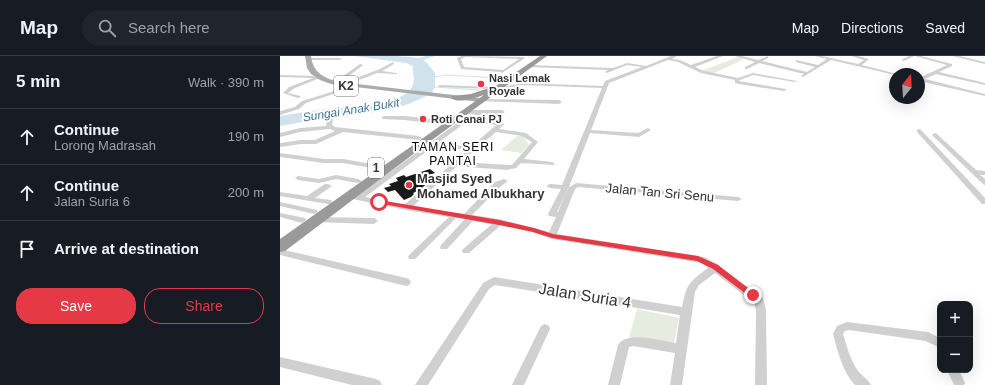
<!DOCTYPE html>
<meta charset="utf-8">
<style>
:root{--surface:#171b24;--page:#20242c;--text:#f1f3f6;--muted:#9ea1a6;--line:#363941;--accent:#e63946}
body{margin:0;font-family:Helvetica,sans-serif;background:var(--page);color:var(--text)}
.controls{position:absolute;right:12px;bottom:12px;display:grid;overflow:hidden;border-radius:8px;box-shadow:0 4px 16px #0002}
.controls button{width:36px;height:36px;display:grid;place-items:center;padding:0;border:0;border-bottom:1px solid var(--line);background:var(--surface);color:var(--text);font:20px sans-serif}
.compass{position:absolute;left:609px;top:12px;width:36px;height:36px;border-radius:50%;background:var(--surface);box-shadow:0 4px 16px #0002;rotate:18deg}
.stop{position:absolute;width:12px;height:12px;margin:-9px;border:3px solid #e63946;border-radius:50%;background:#fff}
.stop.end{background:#e63946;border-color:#fff;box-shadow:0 1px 4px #0008}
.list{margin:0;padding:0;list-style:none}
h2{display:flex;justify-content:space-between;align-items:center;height:52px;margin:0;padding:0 16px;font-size:17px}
h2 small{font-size:13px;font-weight:400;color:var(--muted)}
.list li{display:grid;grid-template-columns:26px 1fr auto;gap:12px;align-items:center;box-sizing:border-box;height:56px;padding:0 16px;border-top:1px solid var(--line)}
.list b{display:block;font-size:15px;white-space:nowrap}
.list p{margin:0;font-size:13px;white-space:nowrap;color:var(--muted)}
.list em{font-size:13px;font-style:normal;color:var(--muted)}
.actions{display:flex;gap:8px;padding:12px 16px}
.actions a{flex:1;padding:9px 0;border:1px solid var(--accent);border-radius:16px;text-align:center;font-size:14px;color:var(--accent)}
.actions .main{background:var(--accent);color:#fff}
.icon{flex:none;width:22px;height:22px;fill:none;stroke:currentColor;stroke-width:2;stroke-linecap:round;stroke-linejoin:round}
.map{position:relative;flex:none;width:705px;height:329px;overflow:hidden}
header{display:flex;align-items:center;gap:24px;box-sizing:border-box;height:56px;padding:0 20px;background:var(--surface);border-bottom:1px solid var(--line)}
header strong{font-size:19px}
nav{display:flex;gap:22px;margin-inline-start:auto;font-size:14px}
.search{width:280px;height:36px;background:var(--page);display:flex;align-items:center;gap:10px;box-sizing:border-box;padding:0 14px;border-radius:22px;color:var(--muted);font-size:15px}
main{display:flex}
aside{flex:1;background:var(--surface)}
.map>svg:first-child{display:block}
</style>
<header>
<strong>Map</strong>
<div class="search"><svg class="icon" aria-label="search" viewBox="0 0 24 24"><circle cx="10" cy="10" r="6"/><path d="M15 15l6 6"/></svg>Search here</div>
<nav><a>Map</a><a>Directions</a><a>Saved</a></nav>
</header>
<main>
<aside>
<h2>5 min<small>Walk · 390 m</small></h2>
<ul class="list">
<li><svg class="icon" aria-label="ahead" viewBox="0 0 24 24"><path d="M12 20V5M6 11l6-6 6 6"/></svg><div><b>Continue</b><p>Lorong Madrasah</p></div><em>190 m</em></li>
<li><svg class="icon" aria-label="ahead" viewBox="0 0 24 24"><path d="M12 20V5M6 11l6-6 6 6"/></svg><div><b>Continue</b><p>Jalan Suria 6</p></div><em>200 m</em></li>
<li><svg class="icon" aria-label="arrive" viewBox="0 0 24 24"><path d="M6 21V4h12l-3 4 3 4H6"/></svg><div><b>Arrive at destination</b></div></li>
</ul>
<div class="actions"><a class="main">Save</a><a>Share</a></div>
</aside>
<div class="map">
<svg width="705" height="329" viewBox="0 0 705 329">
<rect width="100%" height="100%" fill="#fff"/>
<g fill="#e6ecdf">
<path d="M458,1L464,3L432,18L421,15Z"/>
<path d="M237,80H243L249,89L241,97L221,94Z"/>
<path d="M357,253L399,262L393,291L349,281Z"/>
</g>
<path fill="#cfe2ee" d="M74,0H116L140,2L146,6L155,17V31L151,38L126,49L96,56L52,61L45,58L23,66L0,70V60C16,57 32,55 49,53C67,51 124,49 132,31C136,23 132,17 133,10L126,7Z"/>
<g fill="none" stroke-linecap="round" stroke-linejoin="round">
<g stroke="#cfe2ee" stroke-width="1">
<path d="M153,21L167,19L216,22"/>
<path d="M154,31L200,34"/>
<path d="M214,37L229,39"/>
</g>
<path fill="#cfe2ee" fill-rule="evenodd" d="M146,0H155L135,7L132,5Z"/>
</g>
<path fill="#1a1a1a" d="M150,113L155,117L152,118L153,120L145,123L149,126L138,135L133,137L134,138L131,141L124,144L115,134L108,136L104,132L111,130L109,128L118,125L116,122L124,119L126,121Z"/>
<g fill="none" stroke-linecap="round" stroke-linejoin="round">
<g fill="#d0d0d0" fill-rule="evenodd">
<path d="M181,0L243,1L245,2L222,17L220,16L181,13L177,2ZM186,1L239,3L223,14L184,11L181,3Z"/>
<path d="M391,0H397L392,3L400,4L411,9L437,0H443L415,11L424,15L458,22L473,17L517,25L515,26L473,19L460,24L459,25L506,33V34L504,35L459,28L455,27V24L421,17L398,6L388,4L329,27L311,74L358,77L368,72L371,74L359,81L310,77L289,131L277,156H278L288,132L296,127L458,141L462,143L458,145L298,131L295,133L277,178L424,201L439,209L440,211L483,242L486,254L487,329H475L476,254L474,247L435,217L419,229L415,236L402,329H390L395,297L353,290L349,291L340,329H328L338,289C346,274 382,285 396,287L400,259L215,229L209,233L148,329H135L203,227L214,221L402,251C407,227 409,226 428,212L422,207L272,183L252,176L221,169L189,197H183L182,195L183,193L212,168L193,165L167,193H161L160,191L161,189L185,163L176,162L135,203H129L128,201L129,199L169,161L126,154L68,142H65L64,140L65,138L77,140L180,65L173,64V62L221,66L224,68L219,73L246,77L258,86L244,103L272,106L275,108L274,109L241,107L236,112L227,114L177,110L132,151L184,158L215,126L224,123L228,125L221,130L192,159L219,163L269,176L276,161L269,160L268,158L281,133L270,132L266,130L270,128L282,129L322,32L242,29L215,35H213V33L242,27L323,30L325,25L362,11L347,9L327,17L325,16L328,14L247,11L248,9L333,12L347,7L366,10ZM186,66L216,69L191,91L158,87ZM216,76L242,80L252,86L232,109L181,106ZM154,90L188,94L124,149L85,141Z"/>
<path d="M455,0H462L478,4L488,0V2L482,5L527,16L535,11L516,6V4L538,9L547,3L535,0H542L578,8L584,4L571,0H578L589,3L582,9L617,18H615V19L551,4L523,21L521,20L524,18L479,7L467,13H465V11L475,6Z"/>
<path d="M629,0H634L624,5L621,4Z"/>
<path d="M635,0H641L672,8V10L659,16L705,27V29L656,18L645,23L705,38V40L639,25V22L667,9Z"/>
<path d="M672,0H679L705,6V8Z"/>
<path d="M28,2H60L62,3L60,4H27Z"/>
<path d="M113,6L114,8L102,15L117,17V18L97,17L82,23L54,28L52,27L59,25V23L80,8L83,9L64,24L79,21L100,13Z"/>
<path d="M0,19L33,20L35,21L40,20L42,21L13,33L8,37L20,40V42H18L3,37L9,31L33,22L0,21Z"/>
<path d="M160,29L211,31L213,32L211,33L158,31V30Z"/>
<path d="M71,30L75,31L26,47L19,53L0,59V55L15,51L22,45Z"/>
<path d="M198,43L279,44L282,46L279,48L200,45H198Z"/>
<path d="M184,54H222L225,56L222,58L198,59L182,57V55Z"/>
<path d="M104,60H124L162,64L165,66L162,68L124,64L102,63V61Z"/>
<path d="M50,61L53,63L52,69L55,71L139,80L142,82L139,84L63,76L36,88H21L0,91V87L21,84H35L55,75L50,73L20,76L0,81V77L20,72L46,70L47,63Z"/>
<path d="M639,73L641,74L705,142V148H702L637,76V74Z"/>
<path d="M655,77L657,78L696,114L705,115V119H700L705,123V129L703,128L653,80L652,79Z"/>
<path d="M0,97L44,103H63L98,109L101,111L98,113L63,107H44L0,101Z"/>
<path d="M56,119L78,123L82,125L78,127L56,123L39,127L18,124L15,122L18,120L39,123Z"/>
<path d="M45,128H48L52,130L35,142L51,144L52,146L51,148H48L0,140V136L27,140Z"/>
<path d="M0,146L37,154L38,156L34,158L0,150Z"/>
<path d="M0,157L25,162L26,164L22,167L0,161Z"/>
<path d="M37,161L94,162L98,165L94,168L34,166L33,164L34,162Z"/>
<path d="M0,193L126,222L129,223L131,226L129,229L126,230L0,199Z"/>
<path d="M567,266L648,276L660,282V292L646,285L569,274L565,275L563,278C567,290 570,304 578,315C582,320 588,323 591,329H575C562,315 558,296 553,278L557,270Z"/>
<path d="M265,268L269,270L270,273L244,329H232L261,270Z"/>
<path d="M0,301L96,323L100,325L102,329H72L0,311Z"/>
<path d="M667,314H679L685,327L684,329H674Z"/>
</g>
<path fill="#ababab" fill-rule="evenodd" d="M25,0H31C33,17 44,22 59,26L200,42L204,44L200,46L51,28L40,24L31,18L27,12Z"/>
<path fill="#9a9a9a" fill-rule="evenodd" d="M260,0H267L152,84L5,195L0,196V183L204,39C195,42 178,48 171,42L172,40L191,38L206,33L210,34Z"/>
</g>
<path fill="#e63946" d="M99,144L219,164L254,172L273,178L418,200L438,209L477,239L473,242L470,241L433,213L417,205L272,182L253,176L219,169L97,147V145Z"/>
<g fill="#e63946" stroke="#fff" stroke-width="1.5">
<circle cx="201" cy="28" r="4"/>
<circle cx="143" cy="63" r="4"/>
<circle cx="129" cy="129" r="4"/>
</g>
<g text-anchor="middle" stroke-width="4" stroke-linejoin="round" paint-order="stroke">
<g font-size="11" font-weight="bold" fill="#333" stroke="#fff" text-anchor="start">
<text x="209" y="26">Nasi Lemak<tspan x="209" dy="13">Royale</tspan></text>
<text x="151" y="67">Roti Canai PJ</text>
</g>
<g fill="#fff" stroke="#707070" stroke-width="1">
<rect x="54" y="20" width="24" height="20" rx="3"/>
<rect x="88" y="102" width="16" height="20" rx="3"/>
</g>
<g font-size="12" font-weight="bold" fill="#333">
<text x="66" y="34">K2</text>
<text x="96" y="116">1</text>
</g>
<g font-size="12" font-style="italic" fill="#3f7597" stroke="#fff">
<text transform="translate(71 54) rotate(-9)" y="4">Sungai Anak Bukit</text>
</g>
<g font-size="12" letter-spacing="1" fill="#000" stroke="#fff">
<text x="173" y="95">TAMAN SERI<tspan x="173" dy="14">PANTAI</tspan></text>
</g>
<g font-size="13" font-weight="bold" fill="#333" stroke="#fff" text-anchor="start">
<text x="137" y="127">Masjid Syed<tspan x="137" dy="15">Mohamed Albukhary</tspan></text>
</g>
<g font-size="13" fill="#333" stroke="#fff">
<text transform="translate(380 136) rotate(5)" y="5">Jalan Tan Sri Senu</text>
</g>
<g font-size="16" fill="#333" stroke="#fff">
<text transform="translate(305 239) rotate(9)" y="6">Jalan Suria 4</text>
</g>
</g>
</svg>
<div class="controls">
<button>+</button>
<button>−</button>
</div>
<svg class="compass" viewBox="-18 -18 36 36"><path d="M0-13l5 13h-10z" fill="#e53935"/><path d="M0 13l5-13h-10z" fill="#9ea1a6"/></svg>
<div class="stop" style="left:99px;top:146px"></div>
<div class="stop end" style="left:473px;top:239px"></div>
</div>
</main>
